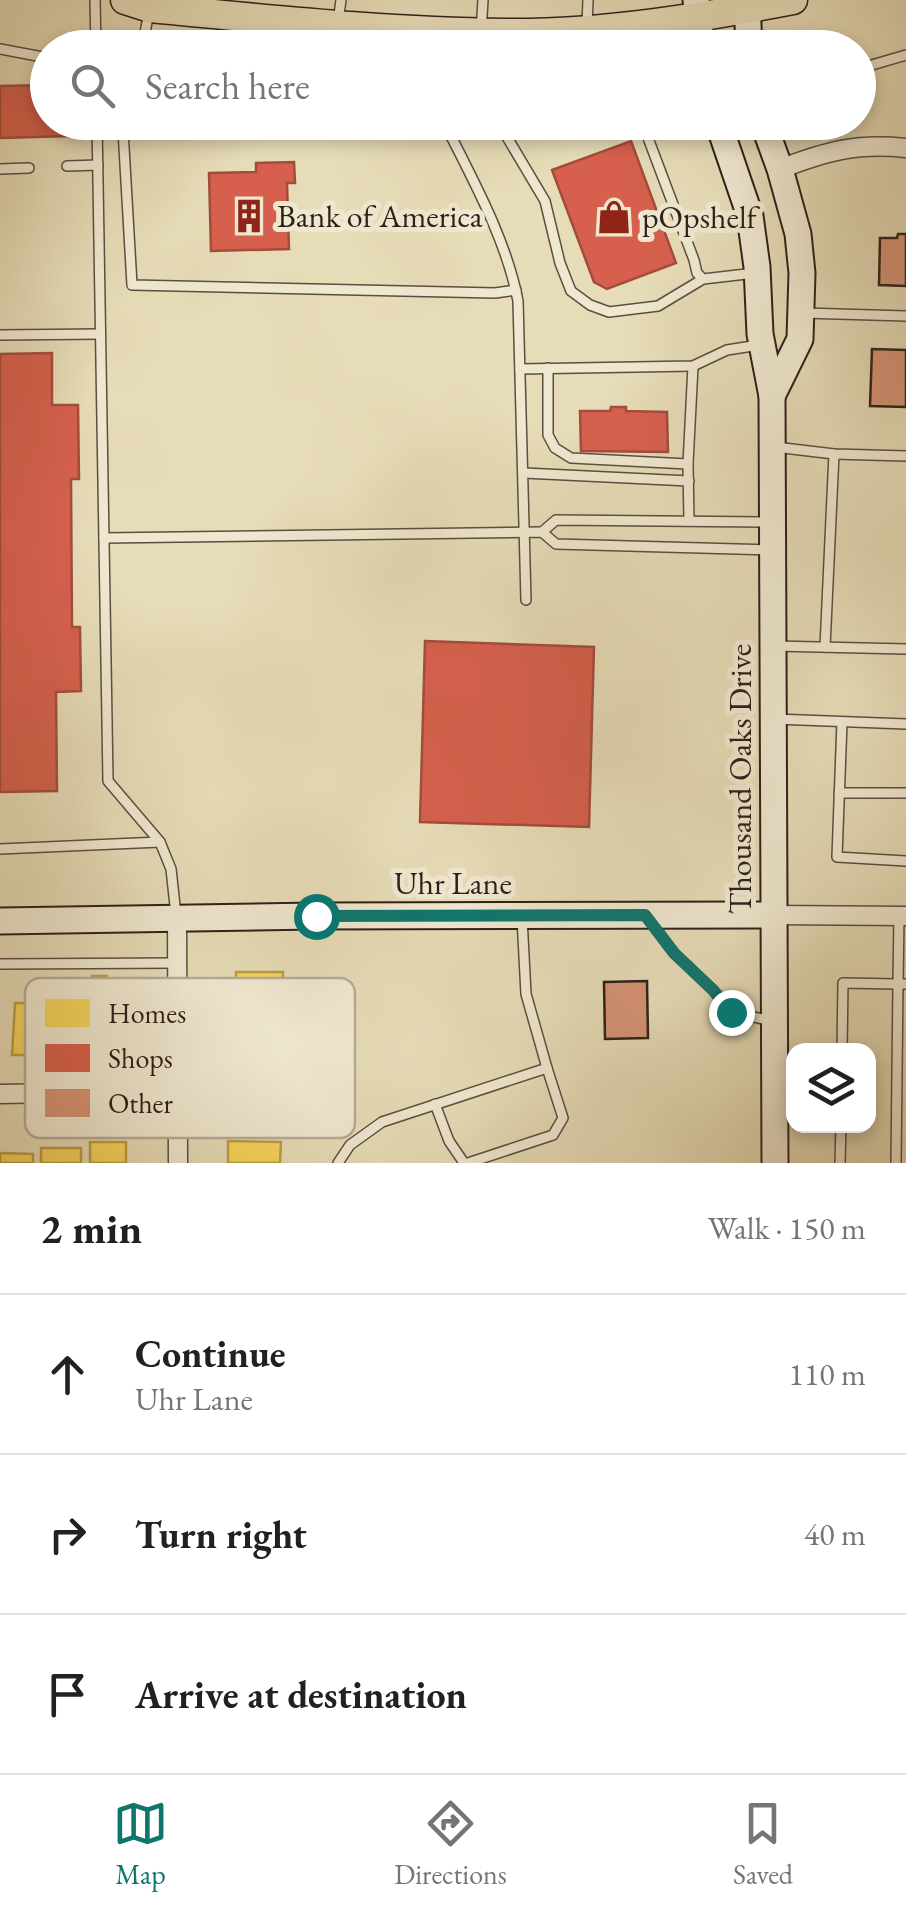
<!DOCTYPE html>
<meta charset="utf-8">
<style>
:root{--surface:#fff;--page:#f6f6f6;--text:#202124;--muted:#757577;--line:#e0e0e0;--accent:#0f766e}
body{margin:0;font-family:"EB Garamond",serif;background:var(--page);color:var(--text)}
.controls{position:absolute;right:30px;bottom:30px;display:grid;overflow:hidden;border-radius:20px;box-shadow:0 5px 15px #0003}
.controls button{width:90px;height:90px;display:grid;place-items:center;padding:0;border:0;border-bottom:2px solid var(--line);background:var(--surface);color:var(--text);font:50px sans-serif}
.stop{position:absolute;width:30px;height:30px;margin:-22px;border:8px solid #0f766e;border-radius:50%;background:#fff}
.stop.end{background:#0f766e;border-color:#fff;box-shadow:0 2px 10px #0008}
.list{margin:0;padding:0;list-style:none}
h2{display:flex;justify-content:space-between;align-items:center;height:130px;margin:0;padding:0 40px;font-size:42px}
h2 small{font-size:32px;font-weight:400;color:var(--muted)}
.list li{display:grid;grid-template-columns:65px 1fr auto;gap:30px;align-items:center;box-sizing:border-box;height:160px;padding:0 40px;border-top:2px solid var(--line)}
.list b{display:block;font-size:38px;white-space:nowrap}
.list p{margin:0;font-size:32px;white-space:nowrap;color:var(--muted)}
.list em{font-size:32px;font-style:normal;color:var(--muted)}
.icon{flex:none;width:55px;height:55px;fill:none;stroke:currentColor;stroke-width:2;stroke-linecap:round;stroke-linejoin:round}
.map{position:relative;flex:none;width:906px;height:1163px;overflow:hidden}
.search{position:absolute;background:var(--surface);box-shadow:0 5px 15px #0003;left:30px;right:30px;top:30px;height:110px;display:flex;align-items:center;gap:25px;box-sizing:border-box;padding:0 35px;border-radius:55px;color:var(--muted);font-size:38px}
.sheet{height:610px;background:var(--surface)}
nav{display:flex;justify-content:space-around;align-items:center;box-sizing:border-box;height:140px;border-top:2px solid var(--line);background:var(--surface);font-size:28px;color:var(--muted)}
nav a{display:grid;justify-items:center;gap:5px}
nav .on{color:var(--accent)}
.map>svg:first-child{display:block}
</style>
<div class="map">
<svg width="906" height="1163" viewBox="0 0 906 1163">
<rect width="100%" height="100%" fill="#e6dcb7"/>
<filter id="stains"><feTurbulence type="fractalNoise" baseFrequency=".002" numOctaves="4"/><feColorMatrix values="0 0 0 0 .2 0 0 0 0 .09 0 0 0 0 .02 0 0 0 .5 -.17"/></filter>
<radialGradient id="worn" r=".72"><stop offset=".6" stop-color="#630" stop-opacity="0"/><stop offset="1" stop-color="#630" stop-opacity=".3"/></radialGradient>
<g fill="#f6d55c" stroke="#ba9e48" stroke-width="2.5">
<rect x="236" y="972" width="47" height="40"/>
<path d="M92,976H107V990L130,989L133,1058L94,1060Z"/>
<path d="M15,1003H40L39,1055H12Z"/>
<path d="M228,1141L281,1142L280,1163H228Z"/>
<rect x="90" y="1142" width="36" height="21"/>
<rect x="41" y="1148" width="40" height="15"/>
<path d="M0,1153L33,1154V1163H0Z"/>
</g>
<g fill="#d6604d" stroke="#a34c3d" stroke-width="2.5">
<path d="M48,85V122H72V136L0,138V86Z"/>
<path d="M631,141L676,263L607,289L594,282L552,170Z"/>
<path d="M294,162L295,183H287L289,249L211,251L209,173L256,172V163Z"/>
<path d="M52,353V405H78L79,479H71L72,627H80L81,691L56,692L57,791L0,792V354Z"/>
<path d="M611,407H626V411L667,412L668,452L581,451L580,411H610Z"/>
<path d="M425,641L594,647L589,827L420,822Z"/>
</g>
<g fill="#d69375" stroke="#2d1f18" stroke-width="2.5">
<path d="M898,234H906V286L879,285L880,238H897Z"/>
<path d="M872,349L906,350V407L870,406Z"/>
<path d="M647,981L648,1038L605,1039L604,982Z"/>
</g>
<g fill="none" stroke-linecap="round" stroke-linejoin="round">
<g stroke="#5b4e40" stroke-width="12">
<g id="lane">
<path d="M95,0L96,48"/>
<path d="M483,0L481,32L485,48"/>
<path d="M338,22L341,0"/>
<path d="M587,26L588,0"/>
<path d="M142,48L149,12"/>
<path d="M0,49L48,58"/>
<path d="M858,69L906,55"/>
<path d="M97,122L108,781L160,842L171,869L176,915"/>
<path d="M399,122L356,134L123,130L132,285L495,293L516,290"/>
<path d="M444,122C472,179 506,238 518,301L526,600"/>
<path d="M502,122L504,132L545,201L560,263L571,291L590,305L609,312L658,306L703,279"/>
<path d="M642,122L694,260L697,273L703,279L755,273"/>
<path d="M504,132L557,122"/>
<path d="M67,166L98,165"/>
<path d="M0,169L29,168"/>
<path d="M804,313L906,316"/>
<path d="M0,335L100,334"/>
<path d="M548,368V435L555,448L571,458L688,464L693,366"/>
<path d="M520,369L693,366L727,350L759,345"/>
<path d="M775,447L834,454L906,456"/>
<path d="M688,464L689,521"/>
<path d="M524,473L689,481"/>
<path d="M542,532L556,520L770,522"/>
<path d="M104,538L542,532L556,544L772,550"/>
<path d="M774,646L906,649"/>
<path d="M825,647L834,454"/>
<path d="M775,719L906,724"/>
<path d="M842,722L837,857L906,861"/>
<path d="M839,793H906"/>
<path d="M0,849L160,842"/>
<path d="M650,921L674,953L713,990L731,1012L772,1021"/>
<path d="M0,964L176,963"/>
<path d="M842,1050L843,983L898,984L899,915"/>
<path d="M435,1104L449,1141L464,1163"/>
<path d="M338,1163L350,1145L382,1122L547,1068L526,994L522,918"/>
<path d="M468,1163L553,1135L563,1118L547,1068"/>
<path d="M840,1163L841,1126"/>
<path d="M896,1163L898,984H906"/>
</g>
</g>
<g stroke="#5b4e40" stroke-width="21">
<g id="street">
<path d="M780,169C827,151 856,143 906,148"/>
<path d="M772,915L906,916"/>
<path d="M177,917L178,1163"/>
<path d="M0,1094L176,1091"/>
</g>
</g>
<g stroke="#2d1f18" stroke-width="29">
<g id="secondary">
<path d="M696,0L702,48"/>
<path d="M747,0L749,48"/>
<path d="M718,122L750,216L757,267L760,334L772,396L775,1163"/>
<path d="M763,122L780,169L798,234L802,273L800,339L772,396"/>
<path d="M0,921L316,916L772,915"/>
</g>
</g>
<g stroke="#2d1f18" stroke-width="31">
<path id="primary" d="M125,0L150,8C269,19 387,32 506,33C602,34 699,18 793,0"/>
</g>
<use href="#lane" stroke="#efe8d0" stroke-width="9"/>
<use href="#street" stroke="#efe8d0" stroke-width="18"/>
<use href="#secondary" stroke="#efe8d0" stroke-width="25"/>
<use href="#primary" stroke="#e6dcb7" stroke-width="28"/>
</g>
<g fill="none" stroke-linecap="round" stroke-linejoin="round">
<path stroke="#0f766e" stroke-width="12" d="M316,916L645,915L674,953L713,990L731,1012"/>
</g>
<defs>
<g id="building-bare" transform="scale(2.7)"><path d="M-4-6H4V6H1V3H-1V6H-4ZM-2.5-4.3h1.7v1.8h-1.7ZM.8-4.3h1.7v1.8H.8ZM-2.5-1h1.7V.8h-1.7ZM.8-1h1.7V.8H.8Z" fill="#8f2418" stroke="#efe8d0" stroke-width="2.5" paint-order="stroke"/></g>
<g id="shop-bare" transform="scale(2.7)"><path d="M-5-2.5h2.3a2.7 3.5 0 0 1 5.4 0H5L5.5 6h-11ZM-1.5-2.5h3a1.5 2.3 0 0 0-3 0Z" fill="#8f2418" stroke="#efe8d0" stroke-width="2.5" paint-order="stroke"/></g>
</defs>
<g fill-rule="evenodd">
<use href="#building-bare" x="249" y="216"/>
<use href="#shop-bare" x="614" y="217"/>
</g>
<g text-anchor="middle" stroke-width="10" stroke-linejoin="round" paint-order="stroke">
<g font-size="32" fill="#2d1f18" stroke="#efe8d0" text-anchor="start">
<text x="277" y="227">Bank of America</text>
<text x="642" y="228">pOpshelf</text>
</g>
<g font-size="32" fill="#2d1f18" stroke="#efe8d0">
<text transform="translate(740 779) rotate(-90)" y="11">Thousand Oaks Drive</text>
<text x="453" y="894">Uhr Lane</text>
</g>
</g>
<rect x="25" y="978" width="330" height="160" rx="15" fill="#efe8d0" stroke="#b5ac99" stroke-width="2.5"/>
<rect x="45" y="999" width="45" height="28" fill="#f6d55c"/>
<rect x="45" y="1044" width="45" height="28" fill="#d6604d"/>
<rect x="45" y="1089" width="45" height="28" fill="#d69375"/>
<g font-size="28" fill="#2d1f18">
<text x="108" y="1023">Homes</text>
<text x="108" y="1068">Shops</text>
<text x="108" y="1113">Other</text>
</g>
<rect width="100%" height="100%" filter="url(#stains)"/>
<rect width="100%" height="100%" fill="url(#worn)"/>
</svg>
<div class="controls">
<button><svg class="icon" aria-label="layers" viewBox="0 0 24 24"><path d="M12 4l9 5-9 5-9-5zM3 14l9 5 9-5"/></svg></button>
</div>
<div class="stop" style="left:316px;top:916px"></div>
<div class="stop end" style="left:731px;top:1012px"></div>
<div class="search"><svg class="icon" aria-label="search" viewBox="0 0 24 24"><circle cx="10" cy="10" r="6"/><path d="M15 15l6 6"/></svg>Search here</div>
</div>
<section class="sheet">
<h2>2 min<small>Walk · 150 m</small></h2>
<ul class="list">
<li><svg class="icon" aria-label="ahead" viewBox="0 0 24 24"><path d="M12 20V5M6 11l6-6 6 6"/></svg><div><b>Continue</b><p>Uhr Lane</p></div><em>110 m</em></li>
<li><svg class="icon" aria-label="right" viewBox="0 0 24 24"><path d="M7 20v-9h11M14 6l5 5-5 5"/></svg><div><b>Turn right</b></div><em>40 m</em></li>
<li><svg class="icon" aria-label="arrive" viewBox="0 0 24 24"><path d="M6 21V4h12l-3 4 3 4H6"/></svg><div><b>Arrive at destination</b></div></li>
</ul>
</section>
<nav>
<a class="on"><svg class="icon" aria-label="map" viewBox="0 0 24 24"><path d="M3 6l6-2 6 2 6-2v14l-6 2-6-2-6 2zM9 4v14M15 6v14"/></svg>Map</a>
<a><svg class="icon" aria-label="directions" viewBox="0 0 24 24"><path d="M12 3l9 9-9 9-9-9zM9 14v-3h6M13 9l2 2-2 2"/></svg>Directions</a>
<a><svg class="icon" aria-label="saved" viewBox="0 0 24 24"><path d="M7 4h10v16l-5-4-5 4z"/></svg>Saved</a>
</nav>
